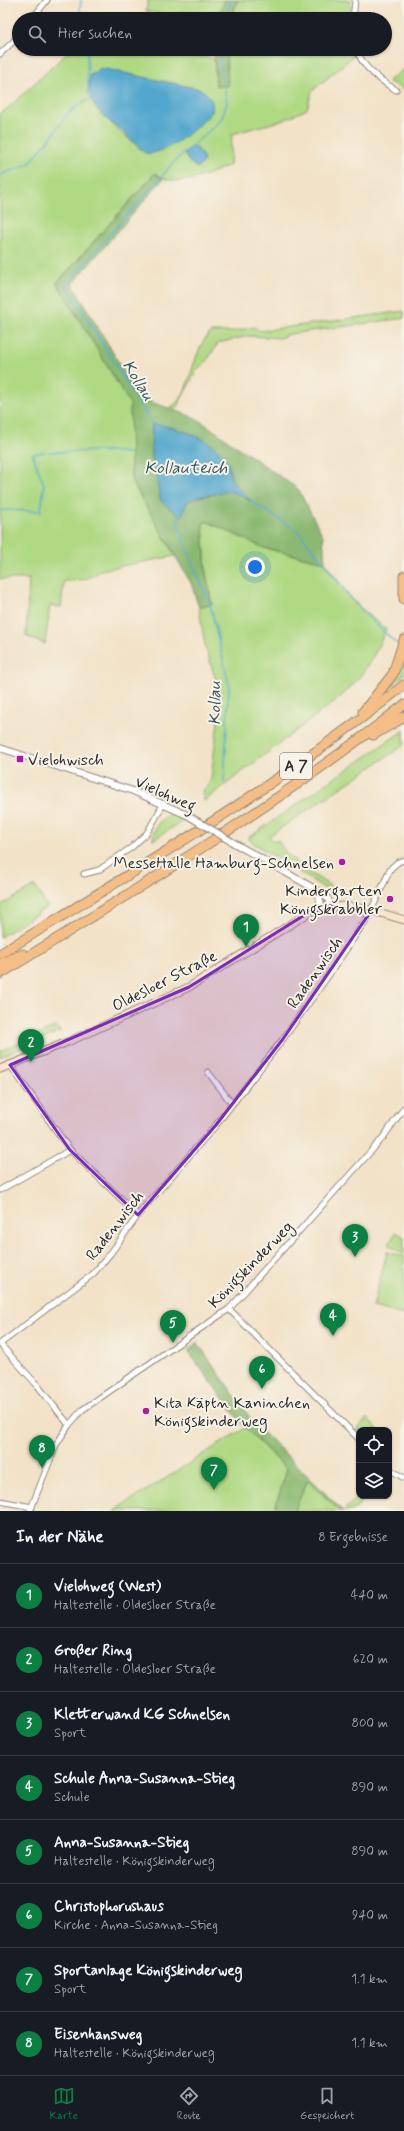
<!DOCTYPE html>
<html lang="de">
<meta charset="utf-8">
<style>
:root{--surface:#171b24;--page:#20242c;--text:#f1f3f6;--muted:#9ea1a6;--line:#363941;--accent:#0b8043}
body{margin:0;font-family:Mynerve,sans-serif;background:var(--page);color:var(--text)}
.controls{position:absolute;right:12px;bottom:12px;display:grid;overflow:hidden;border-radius:8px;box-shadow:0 1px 3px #0004}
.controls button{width:36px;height:36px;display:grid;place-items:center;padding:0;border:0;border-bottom:1px solid var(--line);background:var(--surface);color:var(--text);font:20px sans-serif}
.you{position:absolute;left:255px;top:567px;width:14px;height:14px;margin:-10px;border:3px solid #fff;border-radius:50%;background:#1a73e8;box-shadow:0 0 0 6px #1a73e833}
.badge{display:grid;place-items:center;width:26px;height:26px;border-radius:50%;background:var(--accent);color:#fff;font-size:13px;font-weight:700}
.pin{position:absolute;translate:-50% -33px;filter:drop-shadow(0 1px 2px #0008)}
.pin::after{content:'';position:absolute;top:21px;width:14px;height:12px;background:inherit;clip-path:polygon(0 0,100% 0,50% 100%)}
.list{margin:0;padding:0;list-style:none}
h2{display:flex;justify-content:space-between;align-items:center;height:52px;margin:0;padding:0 16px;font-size:17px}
h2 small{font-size:13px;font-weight:400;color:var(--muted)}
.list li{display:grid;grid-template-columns:26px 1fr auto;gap:12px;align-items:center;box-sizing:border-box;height:64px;padding:0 16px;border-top:1px solid var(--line)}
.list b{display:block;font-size:15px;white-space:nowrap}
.list p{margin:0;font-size:13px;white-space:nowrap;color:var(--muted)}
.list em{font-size:13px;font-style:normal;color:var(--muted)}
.icon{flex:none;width:22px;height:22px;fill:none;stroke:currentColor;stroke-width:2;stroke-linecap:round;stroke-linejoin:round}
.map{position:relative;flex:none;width:404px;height:1511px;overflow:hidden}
.search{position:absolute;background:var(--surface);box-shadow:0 1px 3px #0004;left:12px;right:12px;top:12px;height:44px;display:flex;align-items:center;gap:10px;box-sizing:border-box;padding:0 14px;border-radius:22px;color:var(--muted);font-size:15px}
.sheet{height:564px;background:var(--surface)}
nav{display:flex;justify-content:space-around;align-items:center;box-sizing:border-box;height:56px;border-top:1px solid var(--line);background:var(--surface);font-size:11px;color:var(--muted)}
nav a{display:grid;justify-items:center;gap:2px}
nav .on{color:var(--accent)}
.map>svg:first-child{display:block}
</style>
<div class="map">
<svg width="404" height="1511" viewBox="0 0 404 1511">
<rect width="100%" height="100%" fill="#f7f3e8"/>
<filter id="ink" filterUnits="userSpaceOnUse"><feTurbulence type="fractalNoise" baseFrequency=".025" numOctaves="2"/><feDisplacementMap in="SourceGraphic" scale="8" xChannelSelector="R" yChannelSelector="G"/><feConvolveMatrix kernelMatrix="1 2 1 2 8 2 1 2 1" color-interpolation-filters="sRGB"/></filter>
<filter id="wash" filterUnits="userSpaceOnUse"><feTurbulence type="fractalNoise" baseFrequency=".012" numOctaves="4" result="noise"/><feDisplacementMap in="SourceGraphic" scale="16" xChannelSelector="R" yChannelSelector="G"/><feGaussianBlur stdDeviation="0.9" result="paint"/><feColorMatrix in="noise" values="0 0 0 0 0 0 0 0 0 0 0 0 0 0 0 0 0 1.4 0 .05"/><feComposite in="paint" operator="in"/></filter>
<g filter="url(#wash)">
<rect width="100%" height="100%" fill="#f2e2c7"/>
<g fill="#b0d984" stroke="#6e8258" fill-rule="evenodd">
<path d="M148,0H226L219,19H186L146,11Z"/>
<path d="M238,0H351L350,19H231Z"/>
<path d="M71,49H163L214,59L216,86H227L226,49H353L355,55L312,91L307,109L284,120L232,134L230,165C208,174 177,191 155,173L57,283L131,404V480L175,556L101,570C91,580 78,581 64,581L61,607L50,606L45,644L26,636L29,579H0V113L7,109ZM108,70L200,89L177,142L150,154C133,145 98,114 90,96Z"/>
<path d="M404,69V90L388,81Z"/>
<path d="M404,311V318L290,334L280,338L249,336L218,343L208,359L197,370L176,409L171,407C192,396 190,352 211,332H232L254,327L260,331Z"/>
<path d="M208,522L264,548L325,562L351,600L386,629C374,658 365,673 343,695L204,801L202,791L207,787L211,779L221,696L205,646L199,608L212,604L206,573L203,523Z"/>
<path d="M404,654V675L385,692L384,691Z"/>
<path d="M404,730V745L269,836L274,842L278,840C289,863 318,877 338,891H329L256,845L248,838Z"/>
<path d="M171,813L184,820L153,840C152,829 161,817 171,813Z"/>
<path d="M35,886L47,907L0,937V906Z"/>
<path d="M55,1027L61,1031L0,1057V1051Z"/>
<path d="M396,1232L404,1237V1254L388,1245Z"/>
<path d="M387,1252L404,1256V1315L373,1307Z"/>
<path d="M367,1418L379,1430H359V1433L356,1431Z"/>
<path d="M245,1428L287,1469L274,1511H114Z"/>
<path d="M308,1480L340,1511H294Z"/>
<path d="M359,1495L367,1496L353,1511H343Z"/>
</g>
<g fill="#8cb972" stroke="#5c724e" fill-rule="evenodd">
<path d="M225,0H238L231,19H217Z"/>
<path d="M214,49H226L228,86H216Z"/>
<path d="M155,173L163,179L72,284L140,398L196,418L298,489L323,536L325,562L264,548L208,522L203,523L206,573L212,604L199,608L191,583L131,480L130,404L57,283ZM151,453L229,465C230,484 238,487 250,500L230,491L198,497L187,502L182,515L161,501Z"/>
<path d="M197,1342L253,1422L343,1511H340L308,1480L294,1511H274L287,1469L245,1428L188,1351Z"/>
</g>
<g fill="#52a7ce" stroke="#3e697c">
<path d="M101,68L200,89C210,95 214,100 212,112C199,126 165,157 145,153C134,144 125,132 113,124C94,109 87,100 90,75Z"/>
<path d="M191,146L198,149L204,158L203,163L197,168L189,162L184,153Z"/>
<path d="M152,424C178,427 216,439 228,463C230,468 228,474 231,478C235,487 244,494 251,501L230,491L198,497L187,502L182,516H179L161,501L151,453Z"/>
</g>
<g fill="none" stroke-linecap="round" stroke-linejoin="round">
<g stroke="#52a7ce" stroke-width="1.5">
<path d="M79,19L81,0"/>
<path d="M225,19L231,0"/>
<path d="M87,49L88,95"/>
<path d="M0,175L29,164L50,139L66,116L73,109L92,98"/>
<path d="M152,424L67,286L71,279L175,161L221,120L227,103L220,62L221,49"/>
<path d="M49,452L108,451L128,453"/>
<path d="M251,501L299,532L352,599L368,617L398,645"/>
<path d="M0,510L41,511L44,485L32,454L45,452"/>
<path d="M179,514L178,524L193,565L209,600L229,685L224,783"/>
</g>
</g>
</g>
<g filter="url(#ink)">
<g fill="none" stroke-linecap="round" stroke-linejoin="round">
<g stroke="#8e8679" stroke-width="7">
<g id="minor">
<path d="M32,19L47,0"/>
<path d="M353,19L355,0"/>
<path d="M357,49C361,67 381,81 396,90"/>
<path d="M0,54L19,36"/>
<path d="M84,874L99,870L132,847L147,833L164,803"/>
<path d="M10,1065L70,1150L138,1215"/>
<path d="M208,1072L232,1104"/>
<path d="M0,1190L70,1150"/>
<path d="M229,1309L359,1439"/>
<path d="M0,1344L93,1274L110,1254L142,1210L216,1125L283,1039L328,976L368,917L391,868L398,862L404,860"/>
<path d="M0,1344L38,1386L69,1425"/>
<path d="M389,1469L404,1478"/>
<path d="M0,1501L32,1507"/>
<path d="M30,1511L56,1445L69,1425L82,1410L229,1309L382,1139L404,1108"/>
</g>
</g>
<g stroke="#8e8679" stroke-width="8">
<g id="tertiary">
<path d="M0,748L133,791L187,815"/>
<path d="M239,846L322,893L328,899L330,906"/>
<path d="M313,889L319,897L322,908"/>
</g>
</g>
<g stroke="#8e8679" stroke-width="9">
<path id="secondary" d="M0,1069L70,1041L189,987L304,916C338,897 370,910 404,920"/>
</g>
<g stroke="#8e8679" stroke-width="11">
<g id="motorway">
<path d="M404,576V599"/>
<path d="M363,712L393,674L404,640"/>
<path d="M373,735L404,717"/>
<path d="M0,954C138,869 277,787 404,685"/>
<path d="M0,964L23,954"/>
<path d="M0,974C138,888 276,806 404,705"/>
</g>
</g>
<use href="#minor" stroke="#fff" stroke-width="5"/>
<use href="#tertiary" stroke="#fff" stroke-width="6"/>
<use href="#secondary" stroke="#fbe5cf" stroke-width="7"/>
<use href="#motorway" stroke="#f6be87" stroke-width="9"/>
<g stroke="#8e8679" stroke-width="8" stroke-linecap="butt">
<path id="tertiary-bridge" d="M187,815L239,846"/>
</g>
<use href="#tertiary-bridge" stroke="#fff" stroke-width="6"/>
</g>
</g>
<path fill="#7b2cbf" fill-opacity="0.2" stroke="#7b2cbf" stroke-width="3" stroke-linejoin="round" d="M330,906L371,911L283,1039L216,1125L138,1215L70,1150L10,1065L189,987L303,916Z"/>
<g fill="#b5179e" stroke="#f7f3e8" stroke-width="1.5">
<rect x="16" y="755" width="8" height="8" rx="2"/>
<circle cx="342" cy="862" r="4"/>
<circle cx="390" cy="899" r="4"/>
<circle cx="146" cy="1411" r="4"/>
</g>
<g text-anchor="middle" stroke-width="4" stroke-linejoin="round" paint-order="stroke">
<rect fill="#f7f3e8" stroke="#686764" stroke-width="1" x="280" y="753" width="32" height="26" rx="3"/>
<g font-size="15" font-weight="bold" fill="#2b2b2b">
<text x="296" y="771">A 7</text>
</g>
<g font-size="16" fill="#2b2b2b" stroke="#f7f3e8" text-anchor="start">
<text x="28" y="765">Vielohwisch</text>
<text x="334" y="868" text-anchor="end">MesseHalle Hamburg-Schnelsen</text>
<text x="382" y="896" text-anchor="end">Kindergarten<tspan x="382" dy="18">Königskrabbler</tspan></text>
<text x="154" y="1408">Kita Käptn Kaninchen<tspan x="154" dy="18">Königskinderweg</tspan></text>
</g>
<g font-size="16" fill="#2b2b2b" stroke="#f7f3e8">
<text transform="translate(166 793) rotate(24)" y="6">Vielohweg</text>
<text transform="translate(314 972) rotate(-55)" y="6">Radenwisch</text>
<text transform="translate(164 980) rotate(-27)" y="6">Oldesloer Straße</text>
<text transform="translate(114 1225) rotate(-52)" y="6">Radenwisch</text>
<text transform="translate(250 1264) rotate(-46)" y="6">Königskinderweg</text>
</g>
<g font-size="17" font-style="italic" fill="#395664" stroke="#f7f3e8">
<text transform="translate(139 380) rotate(58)" y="6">Kollau</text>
<text x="186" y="473">Kollauteich</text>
<text transform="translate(214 703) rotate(-90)" y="6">Kollau</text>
</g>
</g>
</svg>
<div class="controls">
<button><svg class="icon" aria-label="locate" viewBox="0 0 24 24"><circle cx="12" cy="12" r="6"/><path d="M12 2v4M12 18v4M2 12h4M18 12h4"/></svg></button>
<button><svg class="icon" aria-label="layers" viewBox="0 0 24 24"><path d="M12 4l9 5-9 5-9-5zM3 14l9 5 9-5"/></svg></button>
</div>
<div class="you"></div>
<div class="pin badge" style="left:246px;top:947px">1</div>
<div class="pin badge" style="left:31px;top:1062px">2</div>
<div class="pin badge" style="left:355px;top:1257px">3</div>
<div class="pin badge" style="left:333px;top:1336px">4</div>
<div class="pin badge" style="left:173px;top:1343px">5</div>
<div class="pin badge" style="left:262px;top:1389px">6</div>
<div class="pin badge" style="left:214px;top:1490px">7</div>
<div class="pin badge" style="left:42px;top:1468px">8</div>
<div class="search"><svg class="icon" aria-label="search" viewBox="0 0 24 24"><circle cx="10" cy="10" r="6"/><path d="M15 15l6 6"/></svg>Hier suchen</div>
</div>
<section class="sheet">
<h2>In der Nähe<small>8 Ergebnisse</small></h2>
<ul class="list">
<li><span class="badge">1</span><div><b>Vielohweg (West)</b><p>Haltestelle · Oldesloer Straße</p></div><em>440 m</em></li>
<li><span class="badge">2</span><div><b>Großer Ring</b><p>Haltestelle · Oldesloer Straße</p></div><em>620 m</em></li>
<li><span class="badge">3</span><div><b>Kletterwand KG Schnelsen</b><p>Sport</p></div><em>800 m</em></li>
<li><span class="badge">4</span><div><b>Schule Anna-Susanna-Stieg</b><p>Schule</p></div><em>890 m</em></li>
<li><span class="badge">5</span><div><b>Anna-Susanna-Stieg</b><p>Haltestelle · Königskinderweg</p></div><em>890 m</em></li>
<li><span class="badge">6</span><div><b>Christophorushaus</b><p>Kirche · Anna-Susanna-Stieg</p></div><em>940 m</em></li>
<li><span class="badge">7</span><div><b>Sportanlage Königskinderweg</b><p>Sport</p></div><em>1.1 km</em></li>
<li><span class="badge">8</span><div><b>Eisenhansweg</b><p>Haltestelle · Königskinderweg</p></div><em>1.1 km</em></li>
</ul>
</section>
<nav>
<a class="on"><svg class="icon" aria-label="map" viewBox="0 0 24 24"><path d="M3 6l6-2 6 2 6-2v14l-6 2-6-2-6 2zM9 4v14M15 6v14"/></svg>Karte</a>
<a><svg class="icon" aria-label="directions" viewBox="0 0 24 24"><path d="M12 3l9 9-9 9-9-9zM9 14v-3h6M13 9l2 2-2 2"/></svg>Route</a>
<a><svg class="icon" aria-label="saved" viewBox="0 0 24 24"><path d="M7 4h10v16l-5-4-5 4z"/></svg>Gespeichert</a>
</nav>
